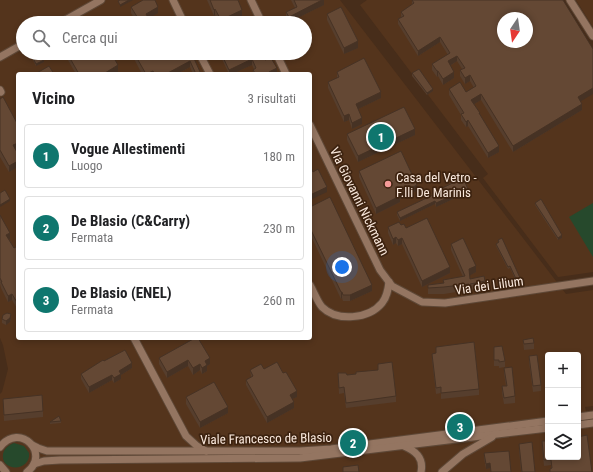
<!DOCTYPE html>
<html lang="it">
<meta charset="utf-8">
<style>
:root{--surface:#fff;--page:#f2f2f2;--text:#202124;--muted:#757577;--line:#e0e0e0;--accent:#0f766e}
body{margin:0;font-family:"Roboto Condensed",sans-serif;background:var(--page);color:var(--text)}
.controls{position:absolute;right:12px;bottom:12px;display:grid;overflow:hidden;border-radius:4px;box-shadow:0 2px 6px #0003}
.controls button{width:36px;height:36px;display:grid;place-items:center;padding:0;border:0;border-bottom:1px solid var(--line);background:var(--surface);color:var(--text);font:20px sans-serif}
.compass{position:absolute;left:497px;top:12px;width:36px;height:36px;border-radius:50%;background:var(--surface);box-shadow:0 2px 6px #0003;rotate:193deg}
.you{position:absolute;left:342px;top:267px;width:14px;height:14px;margin:-10px;border:3px solid #fff;border-radius:50%;background:#1a73e8;box-shadow:0 0 0 6px #1a73e833}
.badge{display:grid;place-items:center;width:26px;height:26px;border-radius:50%;background:var(--accent);color:#fff;font-size:13px;font-weight:700}
.pin{position:absolute;translate:-50% -50%;border:2px solid #fff;box-shadow:0 1px 4px #0006}
.list{margin:0;padding:0;list-style:none}
h2{display:flex;justify-content:space-between;align-items:center;height:52px;margin:0;padding:0 16px;font-size:17px}
h2 small{font-size:13px;font-weight:400;color:var(--muted)}
.list li{display:grid;grid-template-columns:26px 1fr auto;gap:12px;align-items:center;box-sizing:border-box;height:64px;margin:0 8px 8px;padding:0 8px;border:1px solid var(--line);border-radius:4px}
.list b{display:block;font-size:15px;white-space:nowrap}
.list p{margin:0;font-size:13px;white-space:nowrap;color:var(--muted)}
.list em{font-size:13px;font-style:normal;color:var(--muted)}
.icon{flex:none;width:22px;height:22px;fill:none;stroke:currentColor;stroke-width:2;stroke-linecap:round;stroke-linejoin:round}
.map{position:relative;flex:none;width:593px;height:472px;overflow:hidden}
.search{position:absolute;background:var(--surface);box-shadow:0 2px 6px #0003;left:16px;top:16px;width:296px;height:44px;display:flex;align-items:center;gap:10px;box-sizing:border-box;padding:0 14px;border-radius:22px;color:var(--muted);font-size:15px}
.panel{position:absolute;background:var(--surface);box-shadow:0 2px 6px #0003;left:16px;top:72px;width:296px;height:268px;border-radius:4px}
.map>svg:first-child{display:block}
</style>
<div class="map">
<svg width="593" height="472" viewBox="0 0 593 472">
<rect width="100%" height="100%" fill="#472d1a"/>
<g fill="#54341c" fill-rule="evenodd">
<path d="M0,0H340L566,294L593,290V406L585,407L589,425L593,427V472H0V394L2,392L8,369L3,345L0,338ZM23,23H305V53H23ZM18,74H310V338H18ZM548,355H578V457H548Z"/>
<path d="M367,0H559L593,55V272L558,277L483,178L488,174L360,5ZM503,18H527V42H503Z"/>
<path d="M576,0H593V27Z"/>
</g>
<g fill="#26492c">
<path d="M593,203V257L569,217Z"/>
<path d="M14,443L24,446L29,453C31,472 0,472 3,454C4,448 9,445 14,443Z"/>
</g>
<g fill="none" stroke-linecap="round" stroke-linejoin="round">
<g stroke="#5e4837" stroke-width="9">
<g id="minor">
<path d="M173,0L184,23"/>
<path d="M251,0L262,23"/>
<path d="M570,0L593,36"/>
<path d="M60,23L101,0"/>
<path d="M199,53L210,74"/>
<path d="M276,53L286,74"/>
<path d="M0,57L23,44"/>
<path d="M0,90L1,92"/>
<path d="M310,125L380,270L392,286L422,302L445,303L593,281"/>
<path d="M310,285C314,292 317,301 322,307C337,322 369,319 382,303C387,297 388,290 389,282"/>
<path d="M134,338L186,436L197,446L206,451"/>
<path d="M578,417L593,415"/>
<path d="M578,425L593,423"/>
<path d="M32,445L38,448L47,451H300L331,449L548,421"/>
<path d="M404,446C416,451 424,458 421,472"/>
<path d="M0,447C20,421 51,454 27,472"/>
<path d="M34,464L44,461L60,460L300,458L548,428"/>
<path d="M0,465L6,472"/>
<path d="M442,472L463,454L492,437"/>
</g>
</g>
<use href="#minor" stroke="#947561" stroke-width="7"/>
</g>
<g fill="#563e2d">
<path d="M207,0H238L242,16L228,23H219L215,15L214,16Z"/>
<path d="M291,0H324V5L289,22L286,17V12L295,8Z"/>
<path d="M412,0L581,101L582,110L513,152L481,100L474,104L499,152L488,158L468,126L466,127L461,120V115L449,95V89L466,92L474,88L470,81L465,84L460,76V70L462,69L457,61L450,66L454,78L443,85L438,76L437,77L432,70V64L448,55L440,42L418,56L398,24V19L401,17V12L412,5Z"/>
<path d="M131,7L158,13L148,18L151,23H137L131,13Z"/>
<path d="M327,14L358,48L344,54L327,20Z"/>
<path d="M65,53H111L118,72L114,74H76L65,55Z"/>
<path d="M131,53H180L183,59L192,54L201,74H193L190,67L177,74H142Z"/>
<path d="M219,53H262L265,60L277,73H253V70L254,69L252,65L232,74H229Z"/>
<path d="M31,54L44,62L36,66L31,56Z"/>
<path d="M337,72L381,98L358,109L362,124L352,129L349,120L344,122L328,88V82L337,78Z"/>
<path d="M412,73L433,91L427,95L412,76Z"/>
<path d="M0,99L16,150L18,154V167L9,172L0,157Z"/>
<path d="M347,134L415,135L358,162L347,140Z"/>
<path d="M359,171L417,191L400,199V202L376,214L359,177Z"/>
<path d="M468,192L436,207L435,204L400,221L397,215V212L432,196V193Z"/>
<path d="M535,203L562,238L558,240L535,205Z"/>
<path d="M310,207L372,291L350,301H343L342,298L341,299L310,234Z"/>
<path d="M0,215L10,239H9L14,248L18,246V310L12,300L8,302L1,288L0,284Z"/>
<path d="M401,225L406,228L450,273L422,287L402,244L398,246L396,243L393,245L388,233V227Z"/>
<path d="M498,240L521,280V282L517,283L510,268L508,269L496,246V244L498,243Z"/>
<path d="M451,244L476,272L470,275V279L485,281V288L470,290V292L469,290L444,294H428V285L443,283V280L463,277L451,250Z"/>
<path d="M11,318L10,322L6,325L2,323V319Z"/>
<path d="M195,338L210,364L207,366V371L202,374L200,370L193,375L188,366L167,378L159,364V358Z"/>
<path d="M523,340L534,343V349L524,350Z"/>
<path d="M436,347L479,389V395L441,399V393L436,394L432,360V354L436,353Z"/>
<path d="M494,347L505,361V367L499,368V366H494Z"/>
<path d="M529,356L541,385V391L533,392L529,362Z"/>
<path d="M104,361L132,368L121,375V379L114,383L112,380L89,393L81,379V374Z"/>
<path d="M378,364L396,396V402L346,408L344,393L339,394L338,373L347,375L378,370Z"/>
<path d="M504,368L515,396V403L504,404L502,393V386H506L504,374Z"/>
<path d="M264,369L297,397L292,399L294,408L267,423L246,385V380L251,377L250,370Z"/>
<path d="M186,397L228,413L200,428L186,404Z"/>
<path d="M3,399L43,411V417L4,421Z"/>
<path d="M61,421V423L50,424V422Z"/>
<path d="M542,441L592,472H550V469H551V465L544,466L542,447Z"/>
<path d="M519,444L535,472H521L519,450Z"/>
<path d="M484,453L511,472H491L490,468L486,469L484,458Z"/>
</g>
<g fill="#463224">
<path d="M129,0H133L120,7V5Z"/>
<path d="M322,0H324V5L289,22V17Z"/>
<path d="M158,7V13L146,20V14Z"/>
<path d="M215,9V15L214,16V10Z"/>
<path d="M242,10V16L228,23H221V20Z"/>
<path d="M440,37V42L418,56V51Z"/>
<path d="M358,41V48L344,54V48Z"/>
<path d="M457,56V61L448,67V61Z"/>
<path d="M252,59V65L232,74H229V70Z"/>
<path d="M44,60V62L36,66V64Z"/>
<path d="M190,61V67L177,74H166Z"/>
<path d="M118,65V72L114,74H105V73Z"/>
<path d="M277,68V73L275,74H268L269,72Z"/>
<path d="M153,71V74H147Z"/>
<path d="M437,71H438V76L437,77Z"/>
<path d="M454,72V78L443,85V79Z"/>
<path d="M470,75V81L465,84V78Z"/>
<path d="M593,88V94L578,103V97Z"/>
<path d="M433,89V91L427,95V93Z"/>
<path d="M381,92V98L356,110V104Z"/>
<path d="M481,94V100L471,106V100Z"/>
<path d="M582,104V110L513,152V146Z"/>
<path d="M349,114V120L344,122V116Z"/>
<path d="M362,118V124L352,129V123Z"/>
<path d="M468,120V126L466,127V122Z"/>
<path d="M415,129V135L358,162V156Z"/>
<path d="M18,143V149L13,152V145Z"/>
<path d="M499,146V152L488,158V153Z"/>
<path d="M18,161V167L9,172V166Z"/>
<path d="M417,185V191L400,199V202L376,214V208L399,194Z"/>
<path d="M327,187V192L310,200V195Z"/>
<path d="M468,189V192L436,207V203Z"/>
<path d="M10,199V201L0,207V205Z"/>
<path d="M435,201V204L400,221V218Z"/>
<path d="M10,233V239L6,241V235Z"/>
<path d="M562,235V238L558,240V238Z"/>
<path d="M396,237V243L393,245V239Z"/>
<path d="M402,238V244L398,246V240Z"/>
<path d="M476,266V272L469,276V269Z"/>
<path d="M450,267V273L422,287V281Z"/>
<path d="M372,285V291L350,301V295Z"/>
<path d="M341,292H342V298L341,299Z"/>
<path d="M12,294V300L8,302V296Z"/>
<path d="M11,314V318L10,322L6,325V321Z"/>
<path d="M210,358V364L207,366V371L202,374V368L205,361Z"/>
<path d="M188,360V366L167,378V372Z"/>
<path d="M132,363V368L121,375V379L114,383V378L119,371Z"/>
<path d="M200,364V370L193,375V368Z"/>
<path d="M112,375V380L89,393V387Z"/>
<path d="M297,391V397L290,400V395Z"/>
<path d="M294,402V408L267,423V417Z"/>
<path d="M228,407V413L200,428V422Z"/>
<path d="M490,463V468L486,469V464Z"/>
</g>
<g fill="#644834" stroke="#463224" fill-rule="evenodd">
<path d="M120,0H129L120,5L118,1Z"/>
<path d="M143,0H155L158,7L146,14L151,23H141L131,7Z"/>
<path d="M210,0H238L242,10L221,20L215,9L214,10Z"/>
<path d="M294,0H322L289,17L286,12L297,7Z"/>
<path d="M412,0H563L593,49V88L578,97L582,104L513,146L481,94L471,100L480,113H479L499,146L488,153L468,120L466,122L461,114L464,113L449,89L460,82L466,92L476,86L470,75L465,78L460,70L465,68L457,56L448,61L454,72L443,79L438,71H437L432,64L450,53L440,37L418,51L398,19L404,16L401,12L414,3ZM503,18H527V42H503Z"/>
<path d="M341,7L358,41L344,48L327,14Z"/>
<path d="M162,17L165,23H152Z"/>
<path d="M33,53H39L44,60L36,64L31,54Z"/>
<path d="M67,53H111L118,65L105,73V74H79Z"/>
<path d="M134,53H179L183,59L192,54L201,74H196L190,61L166,74H155L153,71L146,74Z"/>
<path d="M221,53H262L265,60L271,58L277,68L269,72L270,73L268,74H252L255,73L253,70L256,68L252,59L229,70Z"/>
<path d="M364,58L381,92L356,104L362,118L352,123L349,114L344,116L328,82L339,77L337,72Z"/>
<path d="M49,66L54,74H35Z"/>
<path d="M419,69L433,89L427,93L412,73Z"/>
<path d="M3,97L18,125V143L13,145L18,154V161L9,166L0,150V99Z"/>
<path d="M404,107L415,129L358,156L347,134Z"/>
<path d="M401,151L417,185L399,194L400,196L376,208L359,171Z"/>
<path d="M310,165L313,172L318,169L327,187L310,195Z"/>
<path d="M463,178L468,189L436,203L435,201L400,218L397,212L433,195L432,193Z"/>
<path d="M5,190L10,199L0,205V193Z"/>
<path d="M330,197L372,285L350,295H343L342,292H341L310,228V207Z"/>
<path d="M541,199L562,235L558,238L535,203Z"/>
<path d="M0,215L10,233L6,235L14,248L18,246V304L12,294L8,296L1,282H2L0,278Z"/>
<path d="M427,218L450,267L422,281L402,238L398,240L396,237L393,239L388,227L399,222L401,225L404,224L406,228Z"/>
<path d="M463,238L476,266L469,269L470,279L484,276L485,281L470,284V286L469,284L444,287L428,288V285L444,283L443,280L465,276L451,244Z"/>
<path d="M502,238L521,280L517,281L510,266L508,267L496,244L499,242L498,240Z"/>
<path d="M7,313L11,314L10,318L6,321L2,319L3,315Z"/>
<path d="M195,338H198L210,358L205,361L207,365L202,368L200,364L193,368L188,360L167,372L159,358Z"/>
<path d="M533,338L534,343L524,344L523,340Z"/>
<path d="M474,342L479,389L441,393V387L436,388L432,354L436,353V347Z"/>
<path d="M502,346L505,361L499,362V360H494V347Z"/>
<path d="M125,350L132,363L119,371L121,374L114,378L112,375L89,387L81,374L103,360L104,361Z"/>
<path d="M537,355L541,385L533,386L529,356Z"/>
<path d="M277,362L283,373L286,372L297,391L290,395L294,402L267,417L246,380L253,376L250,370L261,364L264,369Z"/>
<path d="M392,362L396,396L346,403L344,387L339,388L338,373H346L347,375L356,374V372L378,370V364Z"/>
<path d="M512,367L515,396L504,398L502,386H507L504,368Z"/>
<path d="M214,382L228,407L200,422L186,397Z"/>
<path d="M42,395L43,411L4,415L3,399Z"/>
<path d="M59,416L61,421L50,422Z"/>
<path d="M587,435L592,472H550V469L552,468L551,460H544L542,441H548V457H578V437Z"/>
<path d="M532,442L535,472H522L519,444Z"/>
<path d="M509,451L511,472H491L490,463L486,464L484,453Z"/>
<path d="M358,465L359,472H343V467Z"/>
</g>
<circle fill="#f59b98" stroke="#3d2310" stroke-width="1.5" cx="388" cy="184" r="4"/>
<g text-anchor="middle" stroke-width="3.5" stroke-linejoin="round" paint-order="stroke">
<g font-size="13" fill="#fae9dd" stroke="#3d2310" text-anchor="start">
<text x="396" y="182">Casa del Vetro -<tspan x="396" dy="15">F.lli De Marinis</tspan></text>
</g>
<g font-size="13" fill="#fae9dd" stroke="#3d2310">
<text transform="translate(360 201) rotate(64)" y="5">Via Giovanni Nickmann</text>
<text transform="translate(489 285) rotate(-8)" y="5">Via dei Lilium</text>
<text transform="translate(266 438) rotate(-1)" y="5">Viale Francesco de Blasio</text>
</g>
</g>
</svg>
<div class="controls">
<button>+</button>
<button>−</button>
<button><svg class="icon" aria-label="layers" viewBox="0 0 24 24"><path d="M12 4l9 5-9 5-9-5zM3 14l9 5 9-5"/></svg></button>
</div>
<svg class="compass" viewBox="-18 -18 36 36"><path d="M0-13l5 13h-10z" fill="#e53935"/><path d="M0 13l5-13h-10z" fill="#757577"/></svg>
<div class="you"></div>
<div class="pin badge" style="left:381px;top:137px">1</div>
<div class="pin badge" style="left:353px;top:443px">2</div>
<div class="pin badge" style="left:460px;top:427px">3</div>
<div class="search"><svg class="icon" aria-label="search" viewBox="0 0 24 24"><circle cx="10" cy="10" r="6"/><path d="M15 15l6 6"/></svg>Cerca qui</div>
<section class="panel">
<h2>Vicino<small>3 risultati</small></h2>
<ul class="list">
<li><span class="badge">1</span><div><b>Vogue Allestimenti</b><p>Luogo</p></div><em>180 m</em></li>
<li><span class="badge">2</span><div><b>De Blasio (C&amp;Carry)</b><p>Fermata</p></div><em>230 m</em></li>
<li><span class="badge">3</span><div><b>De Blasio (ENEL)</b><p>Fermata</p></div><em>260 m</em></li>
</ul>
</section>
</div>
